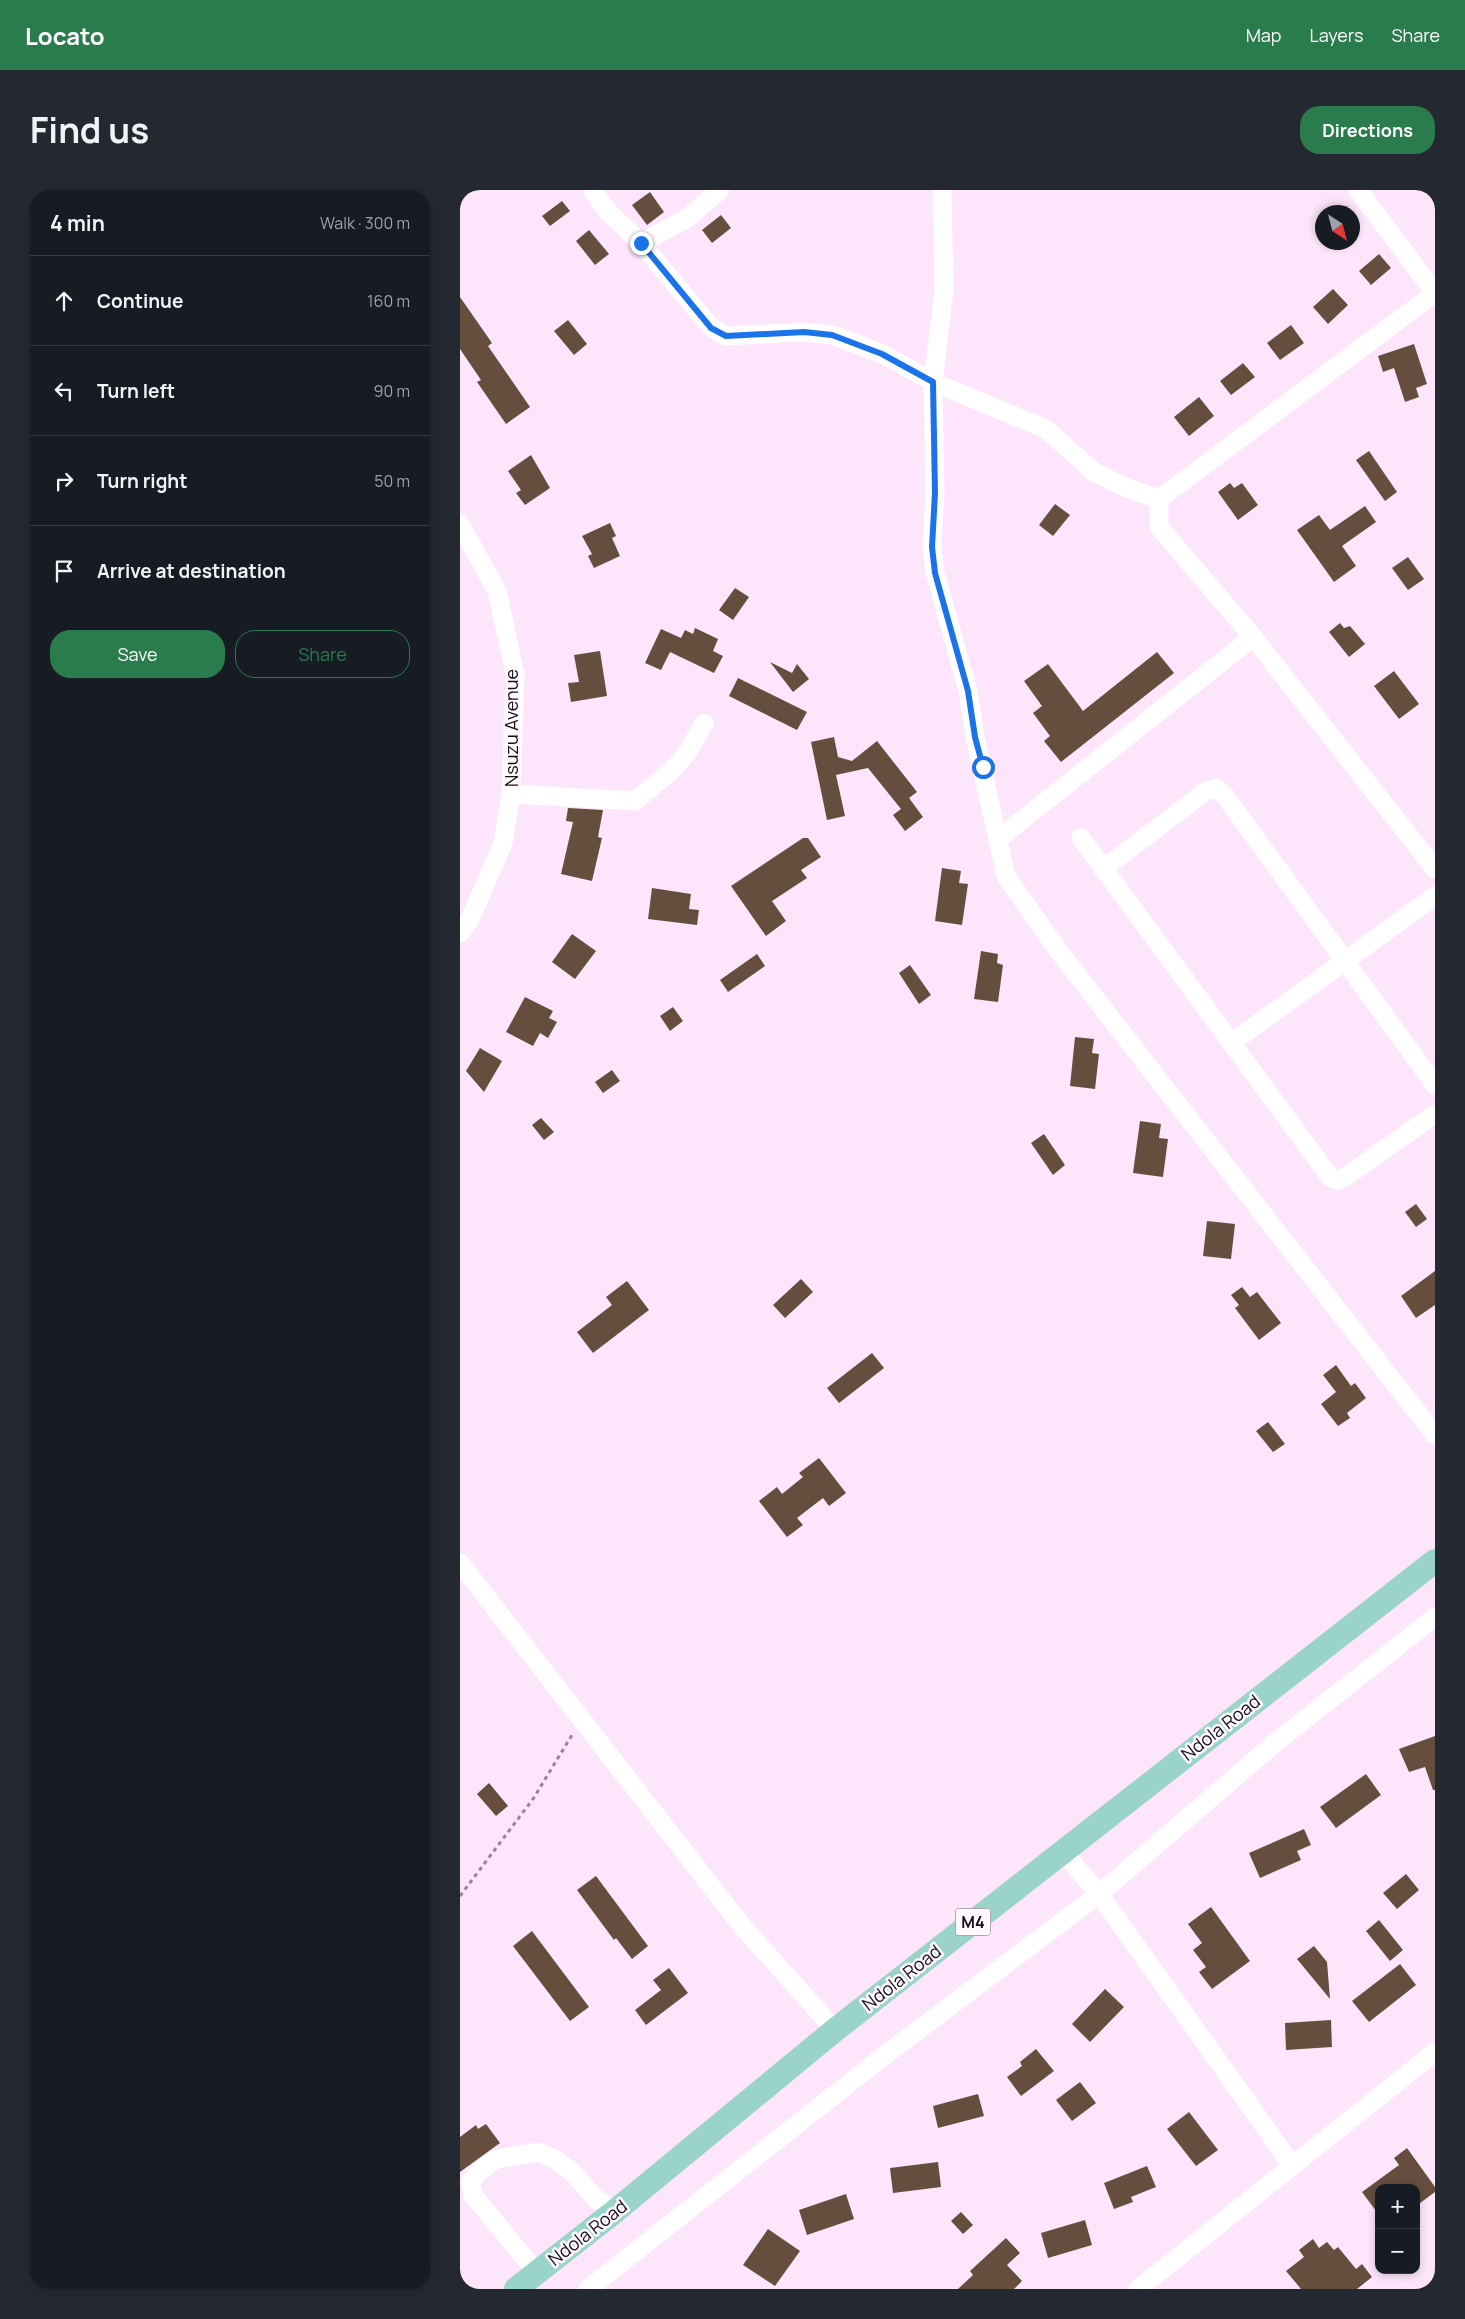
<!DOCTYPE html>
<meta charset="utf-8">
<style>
:root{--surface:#171b24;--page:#242831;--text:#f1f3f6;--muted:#9ea1a6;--line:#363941;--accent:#2a7c4d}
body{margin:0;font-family:Manrope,sans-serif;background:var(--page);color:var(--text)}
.controls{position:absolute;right:15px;bottom:15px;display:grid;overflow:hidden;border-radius:10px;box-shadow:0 2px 8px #0003}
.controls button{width:45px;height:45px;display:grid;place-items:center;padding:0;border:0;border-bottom:1px solid var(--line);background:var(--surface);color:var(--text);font:25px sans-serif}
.compass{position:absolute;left:855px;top:15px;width:45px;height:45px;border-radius:50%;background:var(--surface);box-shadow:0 2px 8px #0003;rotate:144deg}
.stop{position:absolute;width:15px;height:15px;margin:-11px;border:4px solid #1a73e8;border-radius:50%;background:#fff}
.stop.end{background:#1a73e8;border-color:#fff;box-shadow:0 1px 5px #0008}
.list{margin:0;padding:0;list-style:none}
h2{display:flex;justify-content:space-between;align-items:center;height:65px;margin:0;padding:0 20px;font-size:21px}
h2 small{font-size:16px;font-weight:400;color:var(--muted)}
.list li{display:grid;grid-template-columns:32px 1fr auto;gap:15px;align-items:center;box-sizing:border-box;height:90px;padding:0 20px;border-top:1px solid var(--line)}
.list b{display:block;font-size:19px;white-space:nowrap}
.list em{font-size:16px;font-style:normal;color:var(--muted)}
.actions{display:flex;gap:10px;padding:15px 20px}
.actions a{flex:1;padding:11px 0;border:1px solid var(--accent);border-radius:20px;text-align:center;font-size:18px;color:var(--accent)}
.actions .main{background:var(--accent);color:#fff}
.icon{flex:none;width:28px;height:28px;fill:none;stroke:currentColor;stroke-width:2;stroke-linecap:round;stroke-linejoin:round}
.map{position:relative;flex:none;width:975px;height:2099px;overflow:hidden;border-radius:20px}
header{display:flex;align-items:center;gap:30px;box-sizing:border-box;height:70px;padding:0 25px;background:var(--accent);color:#fff}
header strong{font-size:24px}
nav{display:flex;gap:28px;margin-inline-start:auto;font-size:18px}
.intro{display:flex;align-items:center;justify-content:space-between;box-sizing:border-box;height:120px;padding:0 30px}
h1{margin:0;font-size:35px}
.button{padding:12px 22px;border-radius:20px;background:var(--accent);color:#fff;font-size:18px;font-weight:700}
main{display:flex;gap:30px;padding:0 30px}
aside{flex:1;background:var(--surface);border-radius:20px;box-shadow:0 2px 8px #0003}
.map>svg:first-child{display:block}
</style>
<header>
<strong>Locato</strong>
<nav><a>Map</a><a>Layers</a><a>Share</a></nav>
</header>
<div class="intro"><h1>Find us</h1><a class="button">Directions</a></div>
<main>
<aside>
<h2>4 min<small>Walk · 300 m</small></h2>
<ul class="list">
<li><svg class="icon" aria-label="ahead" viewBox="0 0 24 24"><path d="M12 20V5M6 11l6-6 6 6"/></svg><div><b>Continue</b></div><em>160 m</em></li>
<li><svg class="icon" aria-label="left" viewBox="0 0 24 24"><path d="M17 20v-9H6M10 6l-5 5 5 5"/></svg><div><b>Turn left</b></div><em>90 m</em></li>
<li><svg class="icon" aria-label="right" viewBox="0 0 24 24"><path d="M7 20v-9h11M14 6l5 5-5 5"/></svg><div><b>Turn right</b></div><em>50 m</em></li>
<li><svg class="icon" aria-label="arrive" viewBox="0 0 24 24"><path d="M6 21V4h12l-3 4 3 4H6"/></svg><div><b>Arrive at destination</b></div></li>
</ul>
<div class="actions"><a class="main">Save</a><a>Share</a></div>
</aside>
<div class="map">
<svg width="975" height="2099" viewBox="0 0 975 2099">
<rect width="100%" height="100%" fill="#fde5fc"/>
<g fill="#664e3f">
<path d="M190,2L204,22L187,35L172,15Z"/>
<path d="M102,11L110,21L90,36L82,26Z"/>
<path d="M261,25L271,38L252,53L242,40Z"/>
<path d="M129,40L149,64L135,75L116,51Z"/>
<path d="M919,64L931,78L911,95L899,81Z"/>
<path d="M873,99L888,115L868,134L853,117Z"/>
<path d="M0,107L32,153L28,156L70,217L46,234L17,192L21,190L0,159Z"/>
<path d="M108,130L127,154L114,165L94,141Z"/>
<path d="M831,135L844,153L820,170L807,153Z"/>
<path d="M954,154L967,194L956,198L959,207L945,212L934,178L923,182L918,166Z"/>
<path d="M783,173L795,187L771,205L760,191Z"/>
<path d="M739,207L754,226L729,246L714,227Z"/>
<path d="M909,261L937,302L925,311L896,270Z"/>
<path d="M71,265L90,298L65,315L56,303L61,300L48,281Z"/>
<path d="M770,293L774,298L782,293L798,315L778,330L758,302Z"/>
<path d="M595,314L610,325L593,346L579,335Z"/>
<path d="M905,316L916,332L882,356L896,376L874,392L837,340L859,325L870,340Z"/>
<path d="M150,333L156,346L152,348L160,366L134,378L128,366L132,364L122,346Z"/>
<path d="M948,367L964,389L948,400L932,378Z"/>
<path d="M275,398L289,407L273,430L259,420Z"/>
<path d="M880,433L884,438L890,436L905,454L889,467L869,442Z"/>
<path d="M235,438L258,449L253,461L263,466L254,483L210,462L201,480L185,473L201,439L221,448L225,440L233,444Z"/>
<path d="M140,461L147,506L111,512L108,493L119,492L114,465Z"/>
<path d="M697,462L714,483L601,572L584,551L590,546L573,523L582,516L564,491L588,474L623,521Z"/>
<path d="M310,472L332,483L337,474L349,489L333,502Z"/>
<path d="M934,481L959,514L939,529L914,496Z"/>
<path d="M278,488L347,522L337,540L269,506Z"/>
<path d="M374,547L378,567L392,571L417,551L457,602L449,608L463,627L445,641L433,625L441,619L408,578L376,585L385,626L367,630L351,552Z"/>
<path d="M108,618L143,620L138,647L142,648L132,691L101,684L113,632L106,631Z"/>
<path d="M343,648H348L361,667L341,680L347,688L312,711L326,731L306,746L271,696Z"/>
<path d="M482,678L501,681L499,693L508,694L502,735L475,731Z"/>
<path d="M192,698L231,704L229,719L239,720L237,735L188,729Z"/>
<path d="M112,744L136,761L115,789L92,772Z"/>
<path d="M521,761L538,764L537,773L543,775L538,812L514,809Z"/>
<path d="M297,764L305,776L268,802L260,790Z"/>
<path d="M450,775L471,805L459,814L439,783Z"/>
<path d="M65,807L93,821L89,828L97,832L88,848L80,843L73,856L46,842Z"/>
<path d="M213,817L223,831L210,841L200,826Z"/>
<path d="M615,847L634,849L632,863L639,864L635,899L610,896Z"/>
<path d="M20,858L42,871L24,902L6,881Z"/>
<path d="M152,880L160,891L143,903L135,892Z"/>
<path d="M81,928L94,942L84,950L72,935Z"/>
<path d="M680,931L701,934L699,948L708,949L703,987L673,983Z"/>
<path d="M584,944L605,975L593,985L571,953Z"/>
<path d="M956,1014L967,1029L956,1037L945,1022Z"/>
<path d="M747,1031L775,1034L771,1069L743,1066Z"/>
<path d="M975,1081V1115L956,1128L941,1106Z"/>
<path d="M341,1089L353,1102L325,1128L313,1115Z"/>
<path d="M167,1091L189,1120L133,1163L117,1142L152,1115L146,1107Z"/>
<path d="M782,1097L790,1107L797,1102L821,1133L799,1150L775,1118L779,1115L771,1105Z"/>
<path d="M412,1163L424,1178L379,1213L367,1198Z"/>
<path d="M876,1175L891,1196L895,1193L906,1208L887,1223L890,1228L878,1236L861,1214L876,1202L863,1185Z"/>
<path d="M808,1232L825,1254L813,1262L796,1241Z"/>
<path d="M359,1268L386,1303L369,1316L363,1308L337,1328L343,1335L327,1347L299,1311L317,1297L322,1304L343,1287L339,1283Z"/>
<path d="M975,1546V1600H973L965,1577L949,1582L939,1559Z"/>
<path d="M906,1584L921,1605L876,1638L860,1617Z"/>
<path d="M29,1593L48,1616L36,1626L17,1604Z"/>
<path d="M844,1639L851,1655L837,1661L841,1670L800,1688L789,1663Z"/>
<path d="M946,1684L959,1700L937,1719L923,1703Z"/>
<path d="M136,1686L188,1756L172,1769L156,1748L154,1750L117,1700Z"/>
<path d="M751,1717L790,1771L752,1799L739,1782L746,1777L733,1760L742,1753L728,1734Z"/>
<path d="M919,1730L943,1760L930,1771L906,1741Z"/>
<path d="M72,1741L129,1817L110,1831L53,1756Z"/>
<path d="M854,1756L867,1772L870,1809L837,1769Z"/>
<path d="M940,1774L956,1795L909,1832L892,1811Z"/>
<path d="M209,1778L228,1803L186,1835L175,1820L201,1800L193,1790Z"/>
<path d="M645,1799L664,1817L630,1852L612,1834Z"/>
<path d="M871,1830L872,1857L826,1860L825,1833Z"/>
<path d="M576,1859L594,1881L561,1906L547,1887L562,1876L560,1872Z"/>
<path d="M620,1892L636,1913L612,1931L596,1910Z"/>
<path d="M518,1904L524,1926L478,1938L473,1916Z"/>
<path d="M729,1922L758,1960L736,1976L707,1939Z"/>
<path d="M26,1934L40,1953L0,1982V1947L16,1935L18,1939Z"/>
<path d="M947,1958L975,1997V2002L956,2016V1998H919V2025L902,2002L939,1975L934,1968Z"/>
<path d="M478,1972L481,1997L433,2003L430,1978Z"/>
<path d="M687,1976L696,1997L671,2007L673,2012L654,2019L644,1993Z"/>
<path d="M386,2004L394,2029L347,2045L339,2020Z"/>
<path d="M501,2022L513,2035L503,2044L491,2031Z"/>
<path d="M625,2030L632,2055L588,2068L581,2043Z"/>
<path d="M308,2039L340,2061L315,2096L283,2075Z"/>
<path d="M546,2048L560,2063L547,2075L562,2091L554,2099H498L513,2085L510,2081Z"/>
<path d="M853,2049L859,2058L867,2052L874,2060L878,2057L896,2079L902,2074L912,2087L897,2099H841L826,2081L844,2067L839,2060Z"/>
</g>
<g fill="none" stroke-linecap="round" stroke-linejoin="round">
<path stroke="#978596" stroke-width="3" stroke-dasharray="4 4" stroke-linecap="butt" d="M0,1706L73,1609L112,1545"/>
<g stroke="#fff" stroke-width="19">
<path d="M132,0L149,23L181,53L226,29L260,0"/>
<path d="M482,0L484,100L473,192L475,303L472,357L475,383L508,501L515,547L546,686L597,759L975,1245"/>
<path d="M898,0L975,103"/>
<path d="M181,53L251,137L266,146L344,142L372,145L423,164L473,192L586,239L634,282L665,297L699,309"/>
<path d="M975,103L699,309V337L793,447L975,679"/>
<path d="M0,334L37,401L55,484L51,604L43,653L10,729L0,743"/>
<path d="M51,604L175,611L211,581L227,563L244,533"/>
<path d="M621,648L870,987L878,990L885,987L975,924"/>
<path d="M538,649L793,447"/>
<path d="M643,679L746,601L756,598L765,606L975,895"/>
<path d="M771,853L975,706"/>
<path d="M0,1373L282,1736L375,1840"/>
<path d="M603,1662L639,1704L832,1975"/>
<path d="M77,2083L13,2005L10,1992L22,1979L36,1969L78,1962L95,1969L112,1982L135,2008L154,2022"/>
<path d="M128,2099L425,1865L639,1704L816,1552L975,1427"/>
<path d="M678,2099L975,1862"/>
</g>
<path stroke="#9ad3c9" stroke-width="24" d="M56,2099L154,2022L375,1840L975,1371"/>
</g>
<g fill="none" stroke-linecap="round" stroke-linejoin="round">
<path stroke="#1a73e8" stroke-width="6" d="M181,53L251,138L266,146L344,142L372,145L422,164L473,192L475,303L472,357L475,383L508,501L515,547L523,577"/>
</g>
<g text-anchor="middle" stroke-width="5" stroke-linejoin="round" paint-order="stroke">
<rect fill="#fff9fe" stroke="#5c535c" stroke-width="1" x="495.5" y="1718.5" width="35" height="27" rx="4"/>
<g font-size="16" font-weight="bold" fill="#160c16">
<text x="513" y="1738">M4</text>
</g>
<g font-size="18" fill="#160c16" stroke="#fff9fe">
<text transform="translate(52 538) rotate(-90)" y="6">Nsuzu Avenue</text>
<text transform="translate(761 1538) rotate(-38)" y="6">Ndola Road</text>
<text transform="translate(442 1788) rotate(-38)" y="6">Ndola Road</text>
<text transform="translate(128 2043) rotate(-38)" y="6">Ndola Road</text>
</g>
</g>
</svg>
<div class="controls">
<button>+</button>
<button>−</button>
</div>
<svg class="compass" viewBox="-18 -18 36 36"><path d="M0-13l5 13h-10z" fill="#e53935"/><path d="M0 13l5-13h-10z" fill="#9ea1a6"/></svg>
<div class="stop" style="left:523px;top:577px"></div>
<div class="stop end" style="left:181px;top:53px"></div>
</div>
</main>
